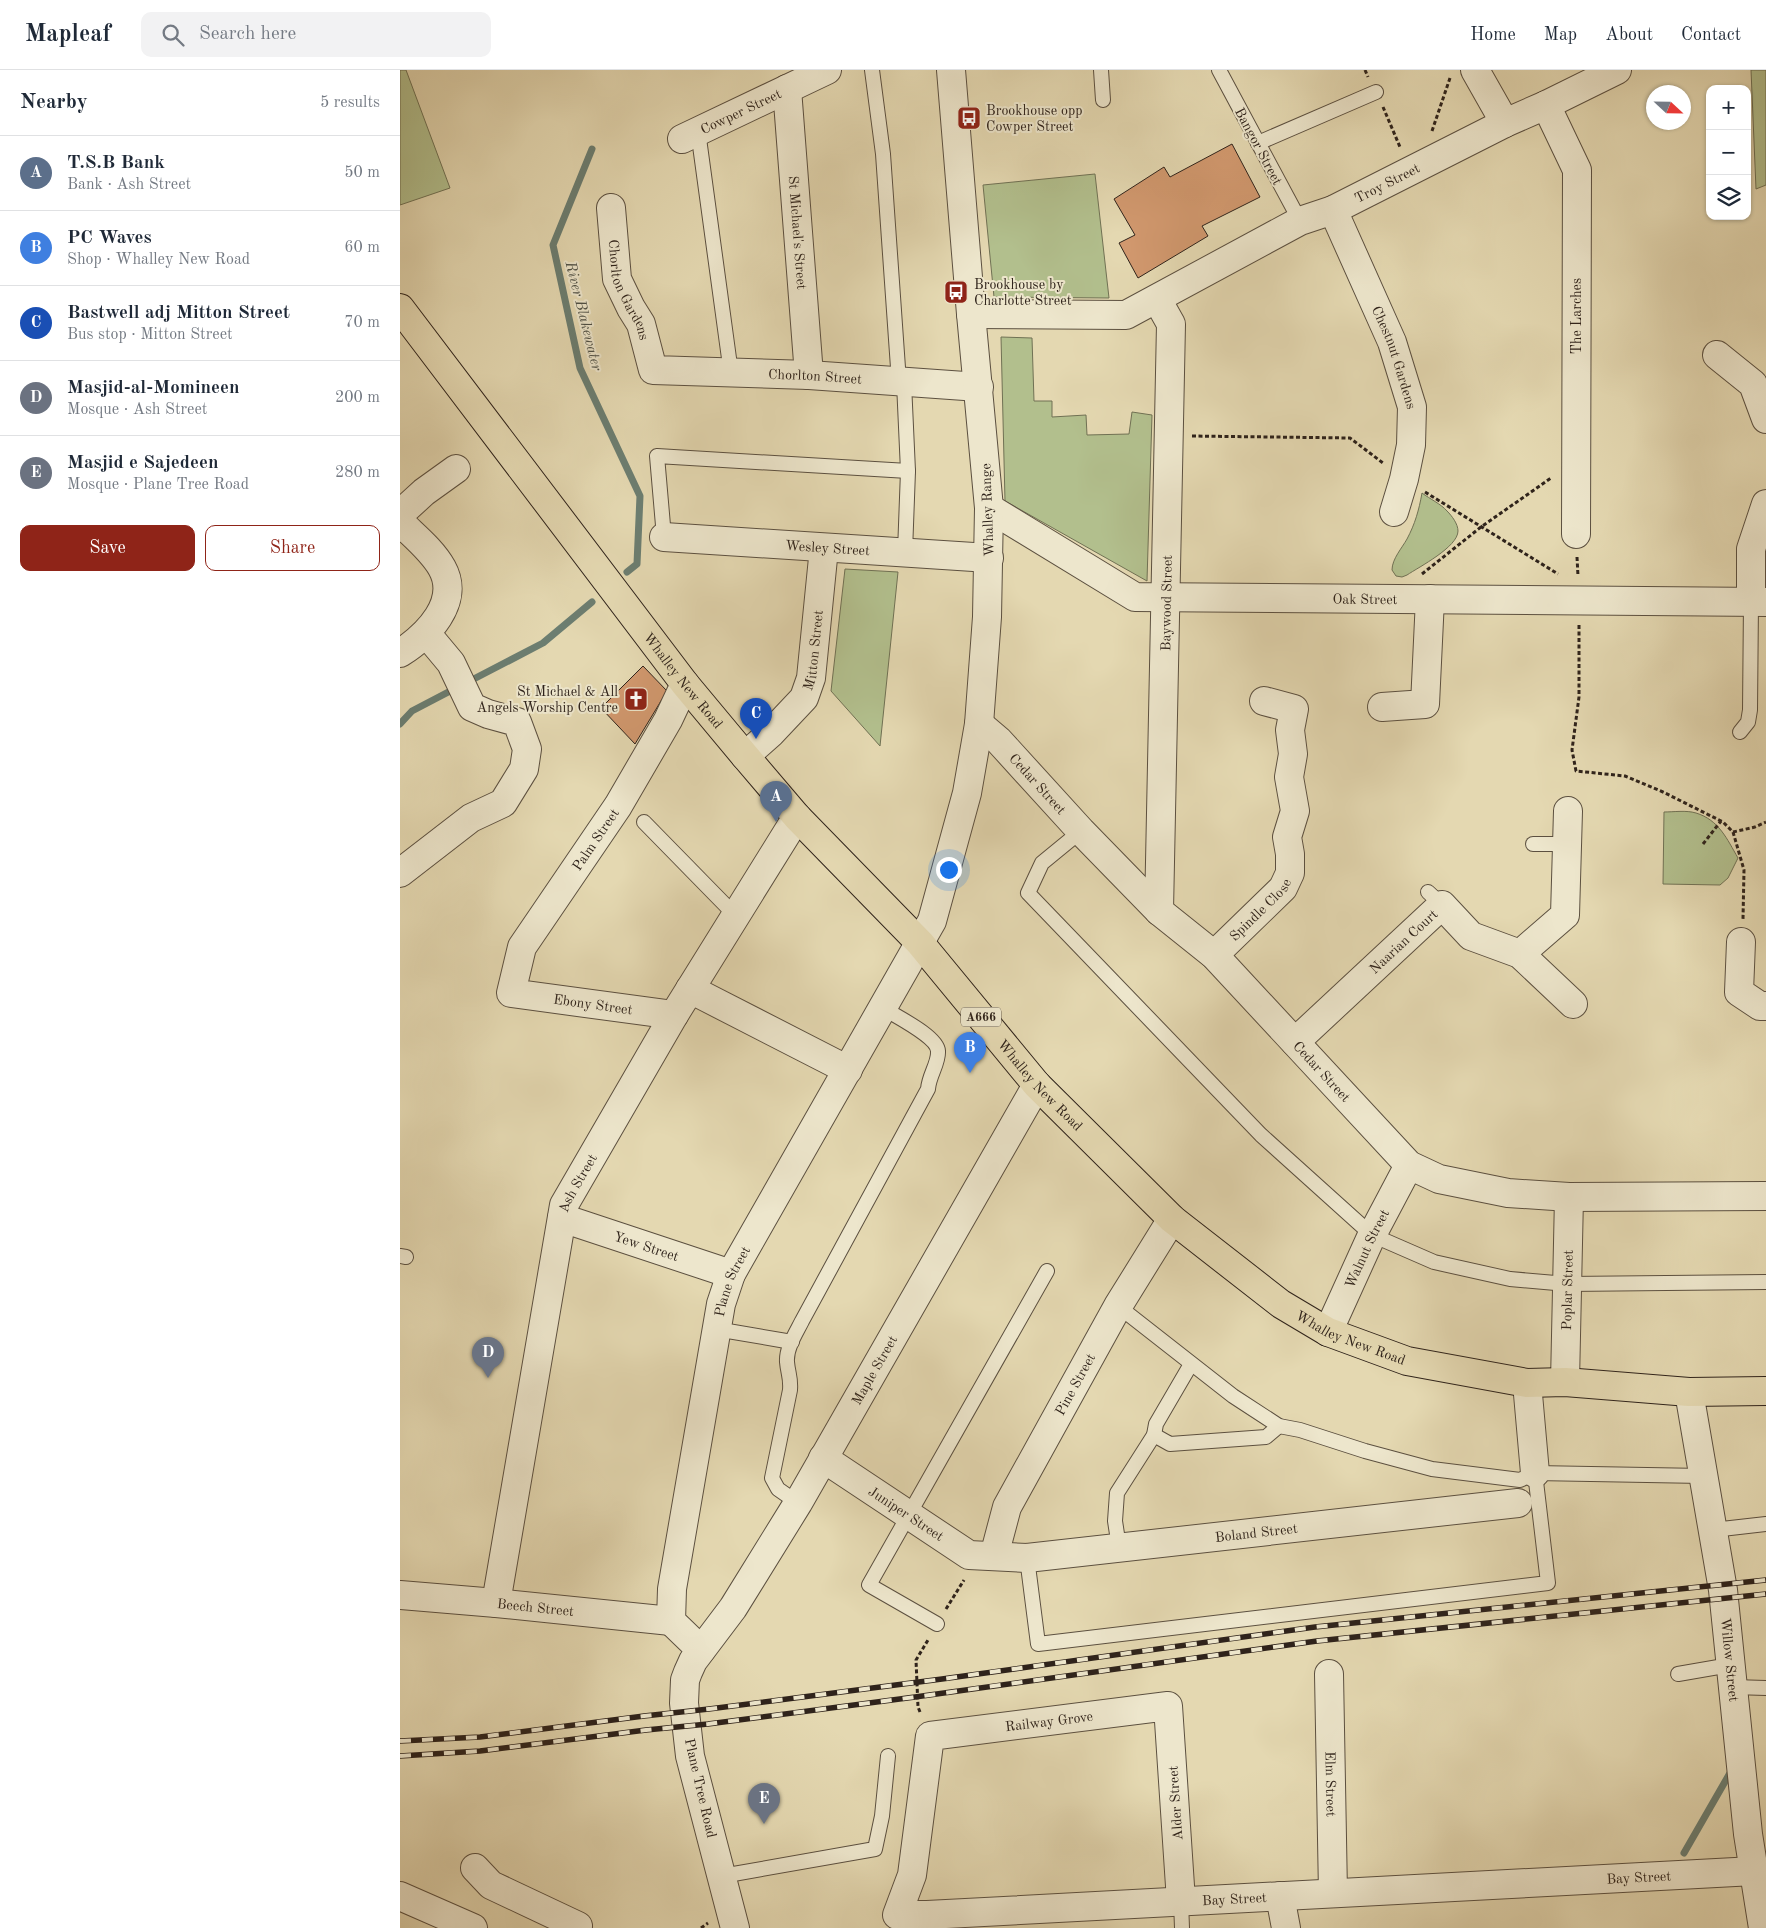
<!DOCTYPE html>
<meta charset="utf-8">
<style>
:root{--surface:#fff;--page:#f2f2f3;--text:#1f2937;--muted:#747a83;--line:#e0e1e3;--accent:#8f2418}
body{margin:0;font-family:"Old Standard TT",serif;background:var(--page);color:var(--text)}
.controls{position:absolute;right:15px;top:15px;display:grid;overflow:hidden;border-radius:10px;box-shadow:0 1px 4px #0004}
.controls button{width:45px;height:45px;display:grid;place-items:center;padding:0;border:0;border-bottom:1px solid var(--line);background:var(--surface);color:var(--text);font:25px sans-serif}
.compass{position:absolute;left:1246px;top:15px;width:45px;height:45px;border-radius:50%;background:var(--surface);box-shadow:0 1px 4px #0004;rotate:112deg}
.you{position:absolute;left:548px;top:799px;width:18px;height:18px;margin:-12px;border:4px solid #fff;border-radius:50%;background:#1a73e8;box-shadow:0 0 0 8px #1a73e833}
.badge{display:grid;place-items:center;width:32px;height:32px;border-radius:50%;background:var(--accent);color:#fff;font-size:16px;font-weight:700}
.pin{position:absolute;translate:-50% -41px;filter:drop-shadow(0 1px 2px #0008)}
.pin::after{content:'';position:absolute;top:26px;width:18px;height:15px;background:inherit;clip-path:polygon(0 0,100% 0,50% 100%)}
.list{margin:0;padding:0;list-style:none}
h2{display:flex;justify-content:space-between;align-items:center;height:65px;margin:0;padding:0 20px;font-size:21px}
h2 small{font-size:16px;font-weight:400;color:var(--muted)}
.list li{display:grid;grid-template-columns:32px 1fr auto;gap:15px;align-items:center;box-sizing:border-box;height:75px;padding:0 20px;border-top:1px solid var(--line)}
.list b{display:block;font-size:19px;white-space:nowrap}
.list p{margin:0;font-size:16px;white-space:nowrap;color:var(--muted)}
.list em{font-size:16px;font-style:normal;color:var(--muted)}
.actions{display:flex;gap:10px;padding:15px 20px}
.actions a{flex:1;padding:11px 0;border:1px solid var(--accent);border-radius:10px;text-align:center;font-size:18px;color:var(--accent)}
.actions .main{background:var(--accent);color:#fff}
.icon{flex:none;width:28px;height:28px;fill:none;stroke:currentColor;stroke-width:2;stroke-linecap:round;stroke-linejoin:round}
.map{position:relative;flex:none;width:1366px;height:1858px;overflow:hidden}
header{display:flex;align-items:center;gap:30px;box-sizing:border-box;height:70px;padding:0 25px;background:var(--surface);border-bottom:1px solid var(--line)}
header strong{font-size:24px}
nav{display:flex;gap:28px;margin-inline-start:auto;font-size:18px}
.search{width:350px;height:45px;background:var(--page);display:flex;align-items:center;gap:12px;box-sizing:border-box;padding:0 18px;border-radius:10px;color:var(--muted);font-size:19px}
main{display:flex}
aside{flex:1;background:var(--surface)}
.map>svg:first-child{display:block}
</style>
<header>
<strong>Mapleaf</strong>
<div class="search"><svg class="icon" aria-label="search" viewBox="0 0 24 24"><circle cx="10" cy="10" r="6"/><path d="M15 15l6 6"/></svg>Search here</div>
<nav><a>Home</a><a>Map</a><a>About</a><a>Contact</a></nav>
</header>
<main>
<aside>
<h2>Nearby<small>5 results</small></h2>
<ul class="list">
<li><span class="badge" style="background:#5c6f8a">A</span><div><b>T.S.B Bank</b><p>Bank · Ash Street</p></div><em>50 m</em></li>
<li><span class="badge" style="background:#3f7fe0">B</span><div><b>PC Waves</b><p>Shop · Whalley New Road</p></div><em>60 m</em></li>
<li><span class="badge" style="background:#1a4fb4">C</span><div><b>Bastwell adj Mitton Street</b><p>Bus stop · Mitton Street</p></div><em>70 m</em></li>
<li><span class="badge" style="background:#6b7280">D</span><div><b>Masjid-al-Momineen</b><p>Mosque · Ash Street</p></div><em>200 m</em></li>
<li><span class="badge" style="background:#6b7280">E</span><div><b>Masjid e Sajedeen</b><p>Mosque · Plane Tree Road</p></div><em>280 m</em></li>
</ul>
<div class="actions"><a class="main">Save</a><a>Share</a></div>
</aside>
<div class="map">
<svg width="1366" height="1858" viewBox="0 0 1366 1858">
<rect width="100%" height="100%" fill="#e4d8b1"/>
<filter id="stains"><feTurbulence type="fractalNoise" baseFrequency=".004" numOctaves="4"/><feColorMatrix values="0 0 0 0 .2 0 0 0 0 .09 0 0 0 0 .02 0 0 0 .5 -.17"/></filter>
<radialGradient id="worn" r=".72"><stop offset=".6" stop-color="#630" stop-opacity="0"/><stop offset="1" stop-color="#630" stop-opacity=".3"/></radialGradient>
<g fill="#b2bf8d" stroke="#707154">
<path d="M0,0H6L50,118L0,135Z"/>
<path d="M1351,0H1366V115L1356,119Z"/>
<path d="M695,104L709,228L594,227L583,115Z"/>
<path d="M601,267L632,268L634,331H652V347L686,345L687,365L729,364L732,342L752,345L747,511L605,431Z"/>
<path d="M1022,423C1030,429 1041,434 1047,441C1052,446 1058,454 1058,461C1058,477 1019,497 1007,505L1002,507L996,506L992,500C992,489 1002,478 1007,469C1015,454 1019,440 1022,423Z"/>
<path d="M445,499L498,502L480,676L431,621Z"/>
<path d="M1264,742C1274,742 1286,740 1296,743C1319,750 1327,769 1338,788L1328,808L1320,815L1263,814Z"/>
</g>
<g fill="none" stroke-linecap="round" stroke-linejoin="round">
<g stroke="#6c7e71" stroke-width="7">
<path d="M192,79L153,175L180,298L240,426L237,494L227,502"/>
<path d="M66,613L143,573L192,532"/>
<path d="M0,654L12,641L56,618"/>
<path d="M1284,1783L1330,1703"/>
</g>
</g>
<g fill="#d1986e" stroke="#2f231b">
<path d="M832,74L860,127L802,156L808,166L738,208L719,173L735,165L714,129L764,97L770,107Z"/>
<path d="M243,596L267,621L235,674L201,638Z"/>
</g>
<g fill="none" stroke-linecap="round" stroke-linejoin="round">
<g stroke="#5c5040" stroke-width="16">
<g id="service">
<path d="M472,0L483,84L499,312"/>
<path d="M701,0L703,30"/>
<path d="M819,0L900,151"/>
<path d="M298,61L331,303"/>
<path d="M858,73L976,22"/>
<path d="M504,313L508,401L505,482"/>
<path d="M264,467L257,386L508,401"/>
<path d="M1340,662L1348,652L1350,640L1351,532"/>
<path d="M244,752L336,846"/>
<path d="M681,761L642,793L628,823L861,1065L972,1165L1034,1192L1110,1209L1167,1214L1366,1212"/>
<path d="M1133,774H1167"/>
<path d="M1028,822L1042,835"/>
<path d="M0,1186L6,1187"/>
<path d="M718,1236L833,1326L879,1356L900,1360L965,1381L1032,1399L1120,1410L1135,1403L1303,1406"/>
<path d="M316,1259L392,1272"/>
<path d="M754,1365L770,1374L866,1367L879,1356"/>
<path d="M398,1433L378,1419L372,1408L390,1320C391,1307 388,1304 387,1292C386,1278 396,1263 402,1251L528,1019C529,1005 539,993 538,981C537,966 495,946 483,938"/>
<path d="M1313,1460L1366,1454"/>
<path d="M719,1477L715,1451L717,1423L754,1365L756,1354L791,1294"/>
<path d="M627,1488L638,1574L1148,1513L1135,1403"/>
<path d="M537,1554L469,1515L647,1201"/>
<path d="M1278,1604L1330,1595"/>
<path d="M1333,1617L1366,1618"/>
<path d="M322,1806L475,1779L482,1746L488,1686"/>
<path d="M781,1831L782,1858"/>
</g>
</g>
<g stroke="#5c5040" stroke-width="30">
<g id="minor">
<path d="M1075,0L1105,53"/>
<path id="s1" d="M387,19L409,305"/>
<path d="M1146,35L1177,100L1176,464"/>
<path id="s2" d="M282,69L427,0"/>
<path id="s3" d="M211,138L217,209L231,238L241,254L253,300L409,305L579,317"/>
<path id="s4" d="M933,140L992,272L1012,337L1011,375L1004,409L994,442"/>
<path d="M757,229L771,254L759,841"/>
<path id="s5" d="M571,244L726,245L900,151L933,140L1105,53L1146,35L1217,0"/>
<path d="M1317,285L1353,314L1366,349"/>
<path id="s6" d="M589,438L735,527L1366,532"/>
<path d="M0,444L24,422L56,399"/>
<path d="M0,452C14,466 32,480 42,498C61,532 27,566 0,583"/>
<path id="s7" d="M264,467L589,488"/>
<path d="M1351,532V479L1366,434"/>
<path d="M982,637L1025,634L1030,529"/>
<path id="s8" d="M579,654L599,671L681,761L759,841L814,885L1009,1095L1039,1109L1108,1123L1169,1127L1366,1126"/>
<path id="s9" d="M345,686L371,663L404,628L411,608L424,478"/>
<path d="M0,803L71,748L103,733L124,699L127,679L117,652L88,644L72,637L51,593L26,563"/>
<path d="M1341,872L1339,922L1360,936H1366"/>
<path d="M1120,884L1165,845L1168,741"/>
<path id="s10" d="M814,885L883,818L890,803V784L887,767L895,741L889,707L893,684L890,660L894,639L864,631"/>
<path d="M290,919L448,1000"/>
<path id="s11" d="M274,945L111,923L122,877L218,736L268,650L285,614"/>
<path id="s12" d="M895,972L1042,835L1071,866L1120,884L1173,934"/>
<path id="s13" d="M162,1148L331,1204"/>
<path id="s14" d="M928,1262L972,1165L1009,1095"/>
<path id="s15" d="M1165,1312L1169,1127"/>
<path d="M1127,1313L1135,1403"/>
<path id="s16" d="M1289,1322L1323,1520L1348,1764L1363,1858"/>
<path id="s17" d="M423,1388L569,1485L627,1488L1118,1433"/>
<path id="s18" d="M594,1486L607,1437L718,1236L772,1149"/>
<path id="s19" d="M0,1525L96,1533L271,1551"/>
<path id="s20" d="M96,1533L164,1135L274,945L397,747"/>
<path id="s21" d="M301,1580L271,1551L272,1519L321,1234L331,1204L532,851L567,723L579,654L587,547L589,438L571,244L551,0"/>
<path id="s22" d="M929,1604L933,1823"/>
<path d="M75,1798L91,1815L178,1856L177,1858"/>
<path d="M880,1826L886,1858"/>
<path id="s23" d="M781,1831L768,1636L530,1666L512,1805L497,1845H527L1354,1801"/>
<path id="s24" d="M335,1858L290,1686L284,1633L285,1610L288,1602L293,1591L333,1538L398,1433L637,1015"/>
</g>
</g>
<g stroke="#5c5040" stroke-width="30">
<path id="tertiary" d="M0,1826L73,1858"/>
</g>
<g stroke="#2f231b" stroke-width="30">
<g id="trunk">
<path id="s25" d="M0,238L285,614L345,686L397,747L520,873L637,1015L772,1149L881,1234L928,1262L1007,1291L1127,1313L1165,1312L1289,1322L1366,1321"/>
</g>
</g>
<g stroke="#2f231b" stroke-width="3" stroke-dasharray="4 2.5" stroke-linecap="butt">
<path d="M965,0L968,7"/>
<path d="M983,37L1000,77"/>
<path d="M1032,61L1050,8"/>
<path d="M792,366L950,368L983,393"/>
<path d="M1025,422L1158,504"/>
<path d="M1177,487L1178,506"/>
<path d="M1022,504L1081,457L1151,408"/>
<path d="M1179,555V627L1172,680L1176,701L1225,706L1263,722L1323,752L1333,762L1344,800L1343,849"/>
<path d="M1333,762L1355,757L1366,752"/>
<path d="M1303,774L1321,751"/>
<path d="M546,1539L564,1510"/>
<path d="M520,1642L518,1637L516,1590L528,1570"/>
<path d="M301,1858L308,1853"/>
</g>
<use href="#service" stroke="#ede6cc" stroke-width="14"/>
<use href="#minor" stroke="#ede6cc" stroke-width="28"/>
<use href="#tertiary" stroke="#ede6cc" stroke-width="28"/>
<use href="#trunk" stroke="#e4d8b1" stroke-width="28"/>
<g stroke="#2f231b" stroke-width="5.5">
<g id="rail">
<path d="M0,1671L80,1667L244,1646L309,1639L542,1609L915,1557L1366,1510"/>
<path d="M0,1686L80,1681L246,1660L308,1654L515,1627L917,1571L1366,1524"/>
</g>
</g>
<use href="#rail" stroke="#ede6cc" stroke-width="4" stroke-dasharray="11" stroke-linecap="butt"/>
</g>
<defs>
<g id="bus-square" transform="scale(1.25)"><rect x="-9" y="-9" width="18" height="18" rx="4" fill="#8f2418" stroke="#ede6cc"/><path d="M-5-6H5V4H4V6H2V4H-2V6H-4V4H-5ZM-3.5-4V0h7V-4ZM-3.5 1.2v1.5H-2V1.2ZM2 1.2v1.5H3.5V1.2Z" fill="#fff"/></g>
<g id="church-square" transform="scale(1.25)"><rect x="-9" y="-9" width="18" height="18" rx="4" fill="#8f2418" stroke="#ede6cc"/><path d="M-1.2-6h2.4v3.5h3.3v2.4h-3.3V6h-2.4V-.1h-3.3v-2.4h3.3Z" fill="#fff"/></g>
</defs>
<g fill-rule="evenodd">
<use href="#bus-square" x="569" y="48"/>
<use href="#bus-square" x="556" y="222"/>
<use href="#church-square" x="236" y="629"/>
</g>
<g text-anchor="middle" stroke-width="4" stroke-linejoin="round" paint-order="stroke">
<rect fill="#ede6cc" stroke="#685e50" stroke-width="1" x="561" y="937.5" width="40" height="19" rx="4"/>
<g font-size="12" font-weight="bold" fill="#2f231b">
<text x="581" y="951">A666</text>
</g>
<g font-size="14" fill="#2f231b" stroke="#ede6cc" text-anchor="start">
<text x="586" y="45">Brookhouse opp<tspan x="586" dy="16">Cowper Street</tspan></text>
<text x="574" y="219">Brookhouse by<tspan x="574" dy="16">Charlotte Street</tspan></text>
<text x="218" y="626" text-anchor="end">St Michael &amp; All<tspan x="218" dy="16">Angels Worship Centre</tspan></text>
</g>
<g font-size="14" fill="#2f231b" stroke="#ede6cc">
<text dy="5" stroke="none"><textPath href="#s2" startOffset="65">Cowper Street</textPath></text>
<text transform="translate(859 76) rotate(62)" y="5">Bangor Street</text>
<text dy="5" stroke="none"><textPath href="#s5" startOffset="448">Troy Street</textPath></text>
<text dy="5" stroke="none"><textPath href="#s1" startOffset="144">St Michael's Street</textPath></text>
<text dy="5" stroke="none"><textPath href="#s3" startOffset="85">Chorlton Gardens</textPath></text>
<text transform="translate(1176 246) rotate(-90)" y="5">The Larches</text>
<text dy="5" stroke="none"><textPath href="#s4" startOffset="160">Chestnut Gardens</textPath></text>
<text dy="5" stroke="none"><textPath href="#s3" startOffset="332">Chorlton Street</textPath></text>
<text transform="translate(587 440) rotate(-92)" y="5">Whalley Range</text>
<text dy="5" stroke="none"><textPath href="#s7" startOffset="164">Wesley Street</textPath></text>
<text dy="5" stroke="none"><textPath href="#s6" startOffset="401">Oak Street</textPath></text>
<text transform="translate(766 533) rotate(-89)" y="5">Baywood Street</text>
<text dy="5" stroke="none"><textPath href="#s9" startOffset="132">Mitton Street</textPath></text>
<text dy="5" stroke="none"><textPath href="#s25" startOffset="468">Whalley New Road</textPath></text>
<text dy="5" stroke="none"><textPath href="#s8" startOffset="84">Cedar Street</textPath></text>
<text dy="5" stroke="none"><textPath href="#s11" startOffset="342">Palm Street</textPath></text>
<text dy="5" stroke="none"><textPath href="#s10" startOffset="65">Spindle Close</textPath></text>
<text dy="5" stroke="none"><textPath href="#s12" startOffset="148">Naarian Court</textPath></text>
<text transform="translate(193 934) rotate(8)" y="5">Ebony Street</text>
<text dy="5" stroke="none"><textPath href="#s8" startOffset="489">Cedar Street</textPath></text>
<text dy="5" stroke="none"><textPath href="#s25" startOffset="1008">Whalley New Road</textPath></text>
<text dy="5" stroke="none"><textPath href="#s20" startOffset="429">Ash Street</textPath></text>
<text dy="5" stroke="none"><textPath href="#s13" startOffset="89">Yew Street</textPath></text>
<text dy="5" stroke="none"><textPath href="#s14" startOffset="92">Walnut Street</textPath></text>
<text dy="5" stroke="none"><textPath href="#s21" startOffset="388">Plane Street</textPath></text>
<text dy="5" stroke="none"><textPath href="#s15" startOffset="92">Poplar Street</textPath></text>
<text dy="5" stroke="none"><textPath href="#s25" startOffset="1412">Whalley New Road</textPath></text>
<text dy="5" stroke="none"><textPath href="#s24" startOffset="618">Maple Street</textPath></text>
<text dy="5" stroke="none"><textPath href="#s18" startOffset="191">Pine Street</textPath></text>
<text dy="5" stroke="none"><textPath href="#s17" startOffset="100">Juniper Street</textPath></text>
<text dy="5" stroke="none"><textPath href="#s17" startOffset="464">Boland Street</textPath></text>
<text dy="5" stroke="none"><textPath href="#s19" startOffset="136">Beech Street</textPath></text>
<text dy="5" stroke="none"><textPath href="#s16" startOffset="271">Willow Street</textPath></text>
<text transform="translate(649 1651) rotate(-7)" y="5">Railway Grove</text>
<text dy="5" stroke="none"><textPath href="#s22" startOffset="110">Elm Street</textPath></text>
<text transform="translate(301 1718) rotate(77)" y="5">Plane Tree Road</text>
<text transform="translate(775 1733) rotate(-94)" y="5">Alder Street</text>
<text dy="5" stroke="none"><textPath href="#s23" startOffset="1361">Bay Street</textPath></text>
<text dy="5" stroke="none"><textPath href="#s23" startOffset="956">Bay Street</textPath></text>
</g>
<g font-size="15" font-style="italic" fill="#4e5046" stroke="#ede6cc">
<text transform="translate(184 246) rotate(76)" y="5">River Blakewater</text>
</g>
</g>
<rect width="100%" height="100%" filter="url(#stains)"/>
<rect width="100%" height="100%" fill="url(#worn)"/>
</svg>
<div class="controls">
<button>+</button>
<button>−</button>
<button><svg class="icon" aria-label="layers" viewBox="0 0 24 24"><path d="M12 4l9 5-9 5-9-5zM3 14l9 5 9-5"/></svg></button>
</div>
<svg class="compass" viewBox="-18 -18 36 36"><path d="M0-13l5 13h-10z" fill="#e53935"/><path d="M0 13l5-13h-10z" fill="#747a83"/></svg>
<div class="you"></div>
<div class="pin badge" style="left:376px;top:752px;background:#5c6f8a">A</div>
<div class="pin badge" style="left:570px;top:1003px;background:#3f7fe0">B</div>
<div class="pin badge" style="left:356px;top:669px;background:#1a4fb4">C</div>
<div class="pin badge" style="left:88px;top:1308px;background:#6b7280">D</div>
<div class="pin badge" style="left:364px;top:1754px;background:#6b7280">E</div>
</div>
</main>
